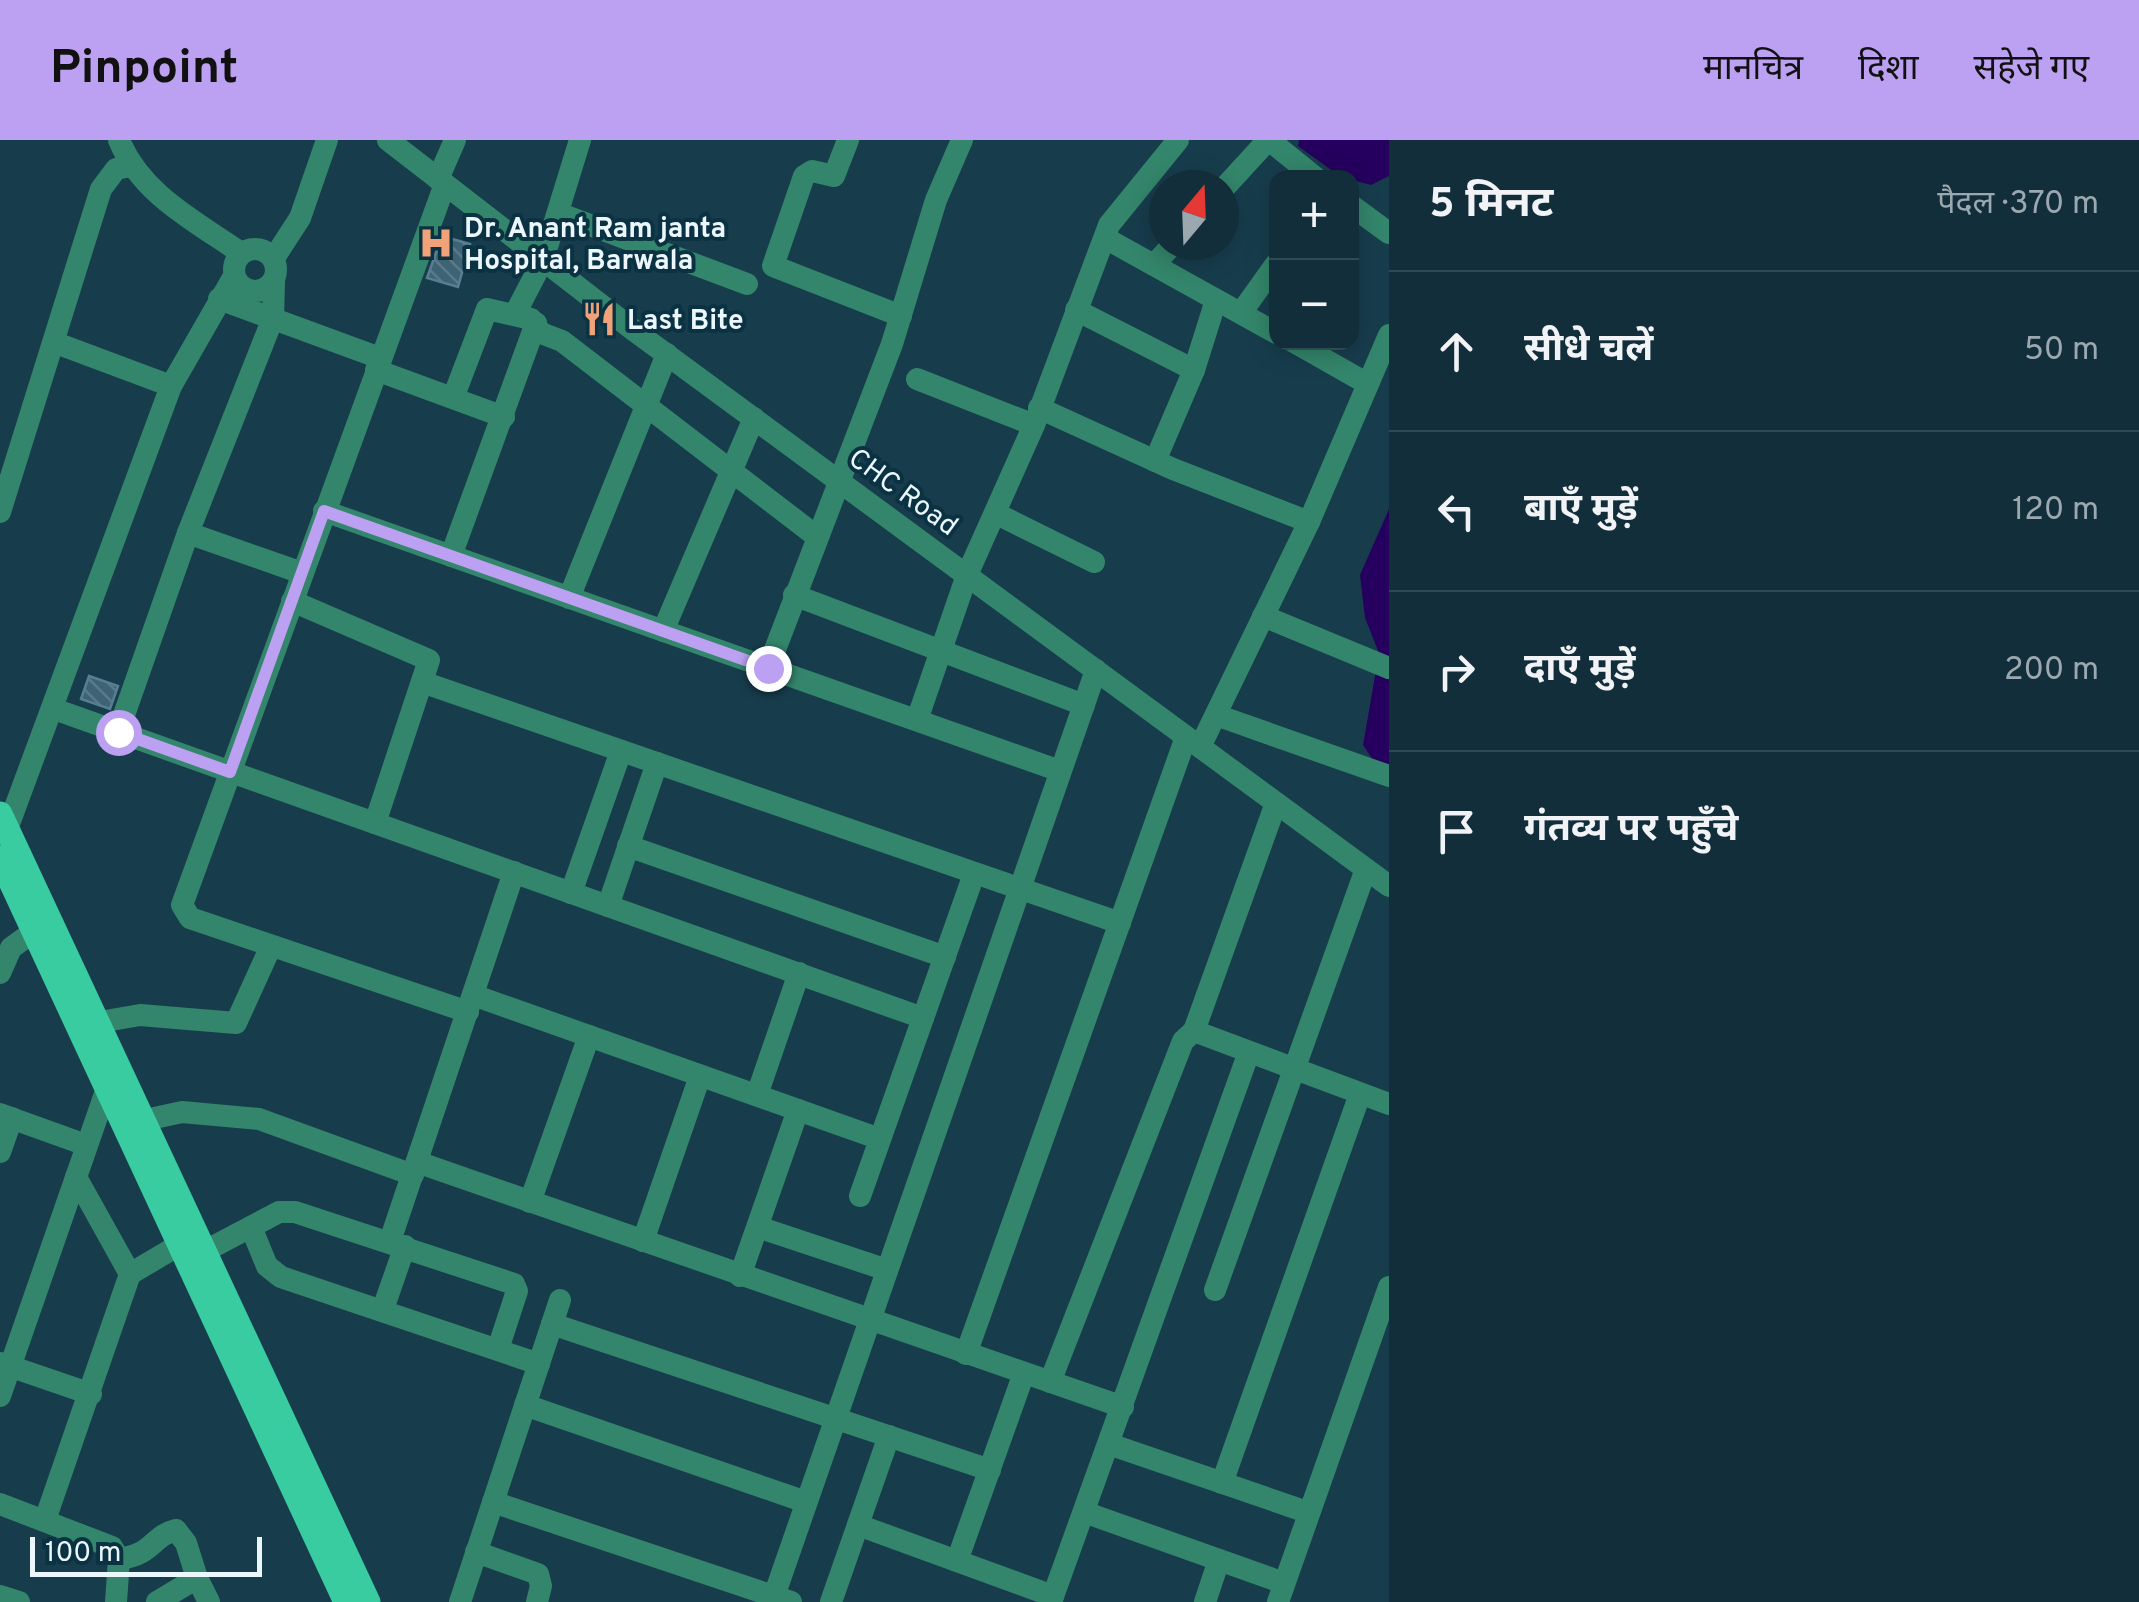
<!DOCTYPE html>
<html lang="hi">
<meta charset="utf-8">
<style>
:root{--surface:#112e3a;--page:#1e3a45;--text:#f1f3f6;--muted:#9ca8af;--line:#304a54;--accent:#bca0f2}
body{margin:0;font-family:Overpass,"Noto Sans Devanagari",sans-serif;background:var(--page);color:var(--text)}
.controls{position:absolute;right:30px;top:30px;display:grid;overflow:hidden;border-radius:20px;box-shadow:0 5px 25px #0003}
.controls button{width:90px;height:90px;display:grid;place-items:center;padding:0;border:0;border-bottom:2px solid var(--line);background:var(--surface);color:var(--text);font:50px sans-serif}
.compass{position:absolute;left:1149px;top:30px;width:90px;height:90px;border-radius:50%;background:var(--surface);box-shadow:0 5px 25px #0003;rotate:19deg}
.scale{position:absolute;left:30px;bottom:25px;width:232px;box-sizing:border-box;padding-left:10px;border:5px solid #ebf7fd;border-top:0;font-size:28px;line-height:35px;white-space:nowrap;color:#ebf7fd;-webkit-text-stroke:8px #0b3242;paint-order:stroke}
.stop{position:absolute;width:30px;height:30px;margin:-22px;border:8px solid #bca0f2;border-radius:50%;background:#fff}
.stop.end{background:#bca0f2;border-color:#fff;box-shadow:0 2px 10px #0008}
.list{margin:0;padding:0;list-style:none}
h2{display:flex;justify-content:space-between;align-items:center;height:130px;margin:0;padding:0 40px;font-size:42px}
h2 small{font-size:32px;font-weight:400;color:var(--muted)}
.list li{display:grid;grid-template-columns:65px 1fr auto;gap:30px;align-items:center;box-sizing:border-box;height:160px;padding:0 40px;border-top:2px solid var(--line)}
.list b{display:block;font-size:38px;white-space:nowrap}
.list em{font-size:32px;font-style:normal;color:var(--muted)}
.icon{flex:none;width:55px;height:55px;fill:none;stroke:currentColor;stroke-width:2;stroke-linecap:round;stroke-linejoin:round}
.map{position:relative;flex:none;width:1389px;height:1462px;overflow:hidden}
header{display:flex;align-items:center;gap:60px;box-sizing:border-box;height:140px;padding:0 50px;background:var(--accent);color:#111}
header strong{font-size:48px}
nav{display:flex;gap:55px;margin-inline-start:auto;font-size:35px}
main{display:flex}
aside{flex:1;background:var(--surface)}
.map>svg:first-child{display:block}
</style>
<header>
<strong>Pinpoint</strong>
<nav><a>मानचित्र</a><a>दिशा</a><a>सहेजे गए</a></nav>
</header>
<main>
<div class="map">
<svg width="1389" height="1462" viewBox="0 0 1389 1462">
<defs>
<pattern id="building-back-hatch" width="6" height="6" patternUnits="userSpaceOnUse" patternTransform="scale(2.5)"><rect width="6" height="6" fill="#3e6375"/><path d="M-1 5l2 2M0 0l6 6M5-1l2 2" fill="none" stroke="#5a7a8a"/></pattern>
</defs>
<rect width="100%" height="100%" fill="#173d4d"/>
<g fill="#25005e">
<path d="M1299,0H1389V36L1371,45L1341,37L1298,6Z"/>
<path d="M1389,369V625L1375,623L1363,605L1379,513L1365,478L1360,435Z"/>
</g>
<g fill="url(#building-back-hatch)" stroke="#587f91" stroke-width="2.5">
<path d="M442,96L470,104L458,147L427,138Z"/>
<path d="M89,536L118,546L110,569L81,559Z"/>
</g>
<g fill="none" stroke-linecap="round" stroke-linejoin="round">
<g stroke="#33866b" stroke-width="22">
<path d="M119,0C141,54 195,81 241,113"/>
<path d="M388,0L636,192L1389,746"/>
<path d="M848,0L834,36L812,31L804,36L773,126L901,176"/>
<path d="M1269,0L1316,38"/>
<path d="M438,39L455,0"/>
<path d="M445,44L182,765L190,778L468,872"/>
<path d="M1224,48L1268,0"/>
<path d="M1352,66L1389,93"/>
<path d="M558,73L747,144"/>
<path d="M1107,99L1276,193"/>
<circle cx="255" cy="130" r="21"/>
<path d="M274,118L300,78L327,0"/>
<path d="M1154,125L1172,105"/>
<path d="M219,159L380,218"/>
<path d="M1076,170L1194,230"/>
<path d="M1241,173L1276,124"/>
<path d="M515,174L543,120L580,0"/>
<path d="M1294,202L1368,244"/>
<path d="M56,203L171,246"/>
<path d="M376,230L504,277"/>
<path d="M917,239L1034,285"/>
<path d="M453,258L487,169L531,179L541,193L562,201L816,396"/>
<path d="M1039,268L1173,329L1309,382"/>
<path d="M1155,321L1194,230L1216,160"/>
<path d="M324,371L1060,631"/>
<path d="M0,372L101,49L116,29L130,26"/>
<path d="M997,374L1094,422"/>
<path d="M188,393L302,433"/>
<path d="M451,416L536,183"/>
<path d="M794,455L1084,565"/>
<path d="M569,458L667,214"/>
<path d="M292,461L429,520L375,683"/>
<path d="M1263,476L1389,528"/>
<path d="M663,491L754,278"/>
<path d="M768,528L892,204L936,60L962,0"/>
<path d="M425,543L1120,783"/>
<path d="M54,569L923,878"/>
<path d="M1216,575L1389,636"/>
<path d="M917,580L967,435L1034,285L1109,85L1178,0"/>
<path d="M118,592L188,393L273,178L274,142"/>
<path d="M1200,607L1309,382L1389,195"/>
<path d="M3,700L171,246L234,136"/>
<path d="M628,706L945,817"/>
<path d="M571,753L621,611"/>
<path d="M608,766L657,623"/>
<path d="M0,833L11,808L33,792"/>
<path d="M473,855L880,999"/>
<path d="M94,883L140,875L236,883L271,806"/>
<path d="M1194,891L1276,663"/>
<path d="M757,955L799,833"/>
<path d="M0,974L86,1005"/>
<path d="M127,984L182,972L259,979L413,1035"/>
<path d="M0,1012L12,978"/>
<path d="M417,1022L1123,1267"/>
<path d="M76,1037L130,1134"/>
<path d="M860,1056L974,734"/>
<path d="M530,1062L589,896"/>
<path d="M251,1087L267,1126L281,1137L539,1224"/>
<path d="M758,1087L887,1130"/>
<path d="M390,1101L514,732"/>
<path d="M643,1101L700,936"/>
<path d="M190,1119L279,1072H295L514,1144L517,1151L498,1209"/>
<path d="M740,1136L798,970"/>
<path d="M1215,1150L1366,729"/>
<path d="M383,1169L405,1106"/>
<path d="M552,1184L990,1330"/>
<path d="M966,1214L1186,597"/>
<path d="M0,1223L91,1254"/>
<path d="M1050,1242L1183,901L1194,891L1389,964"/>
<path d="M0,1256L106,951"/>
<path d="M525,1265L806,1362"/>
<path d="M1109,1304L1307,1372"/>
<path d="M1222,1343L1360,954"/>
<path d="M493,1362L791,1462"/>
<path d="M0,1364L112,1407L119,1419L116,1462"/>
<path d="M1084,1372L1284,1443"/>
<path d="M45,1380L130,1134L179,1105"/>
<path d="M858,1385L1053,1456"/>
<path d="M476,1412L538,1434L541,1446L537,1462"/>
<path d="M119,1419C155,1414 151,1396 176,1390L186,1403L197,1438"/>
<path d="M957,1421L1024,1233"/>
<path d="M0,1456L19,1462"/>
<path d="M157,1462L197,1438L209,1462"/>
<path d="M460,1462L560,1160"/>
<path d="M772,1462L1096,530"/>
<path d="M831,1462L889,1296"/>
<path d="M1051,1462L1249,912"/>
<path d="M1205,1462L1219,1420"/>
<path d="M1278,1462L1389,1147"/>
</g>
<g stroke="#39cca1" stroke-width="25">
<path d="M0,674L368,1462"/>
<path d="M0,718L346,1462"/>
</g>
</g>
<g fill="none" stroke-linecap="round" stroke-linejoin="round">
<path stroke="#bca0f2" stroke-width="12" d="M118,592L230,632L324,371L768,528"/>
</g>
<defs>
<g id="hospital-bare" transform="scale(2.7)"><path d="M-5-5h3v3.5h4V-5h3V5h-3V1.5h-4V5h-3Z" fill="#f0a279" stroke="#0b3242" stroke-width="2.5" paint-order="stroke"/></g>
<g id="restaurant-bare" transform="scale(2.7)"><path d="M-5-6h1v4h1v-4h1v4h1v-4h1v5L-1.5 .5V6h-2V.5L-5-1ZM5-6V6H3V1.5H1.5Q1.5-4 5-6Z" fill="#f0a279" stroke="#0b3242" stroke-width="2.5" paint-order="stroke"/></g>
</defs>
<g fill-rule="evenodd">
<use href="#hospital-bare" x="436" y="103"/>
<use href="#restaurant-bare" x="599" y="179"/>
</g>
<g text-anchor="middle" stroke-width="8" stroke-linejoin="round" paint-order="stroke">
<g font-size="28" font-weight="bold" fill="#ebf7fd" stroke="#0b3242" text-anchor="start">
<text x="464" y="97">Dr. Anant Ram janta<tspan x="464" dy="32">Hospital, Barwala</tspan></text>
<text x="627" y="189">Last Bite</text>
</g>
<g font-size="28" fill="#ebf7fd" stroke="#0b3242">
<text transform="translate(904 351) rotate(36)" y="10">CHC Road</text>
</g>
</g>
</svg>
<div class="controls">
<button>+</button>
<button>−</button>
</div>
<svg class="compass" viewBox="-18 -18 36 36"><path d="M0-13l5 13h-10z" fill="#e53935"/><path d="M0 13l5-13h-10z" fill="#9ca8af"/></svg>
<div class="scale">100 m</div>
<div class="stop" style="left:118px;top:592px"></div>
<div class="stop end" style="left:768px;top:528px"></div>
</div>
<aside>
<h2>5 मिनट<small>पैदल · 370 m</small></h2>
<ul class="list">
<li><svg class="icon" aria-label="ahead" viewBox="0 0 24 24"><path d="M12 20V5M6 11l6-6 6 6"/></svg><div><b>सीधे चलें</b></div><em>50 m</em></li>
<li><svg class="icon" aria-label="left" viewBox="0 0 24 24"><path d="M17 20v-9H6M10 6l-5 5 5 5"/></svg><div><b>बाएँ मुड़ें</b></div><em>120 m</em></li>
<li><svg class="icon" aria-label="right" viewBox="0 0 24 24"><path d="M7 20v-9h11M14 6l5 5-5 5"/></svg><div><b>दाएँ मुड़ें</b></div><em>200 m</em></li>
<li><svg class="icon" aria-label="arrive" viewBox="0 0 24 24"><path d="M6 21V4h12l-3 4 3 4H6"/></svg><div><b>गंतव्य पर पहुँचे</b></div></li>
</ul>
</aside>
</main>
